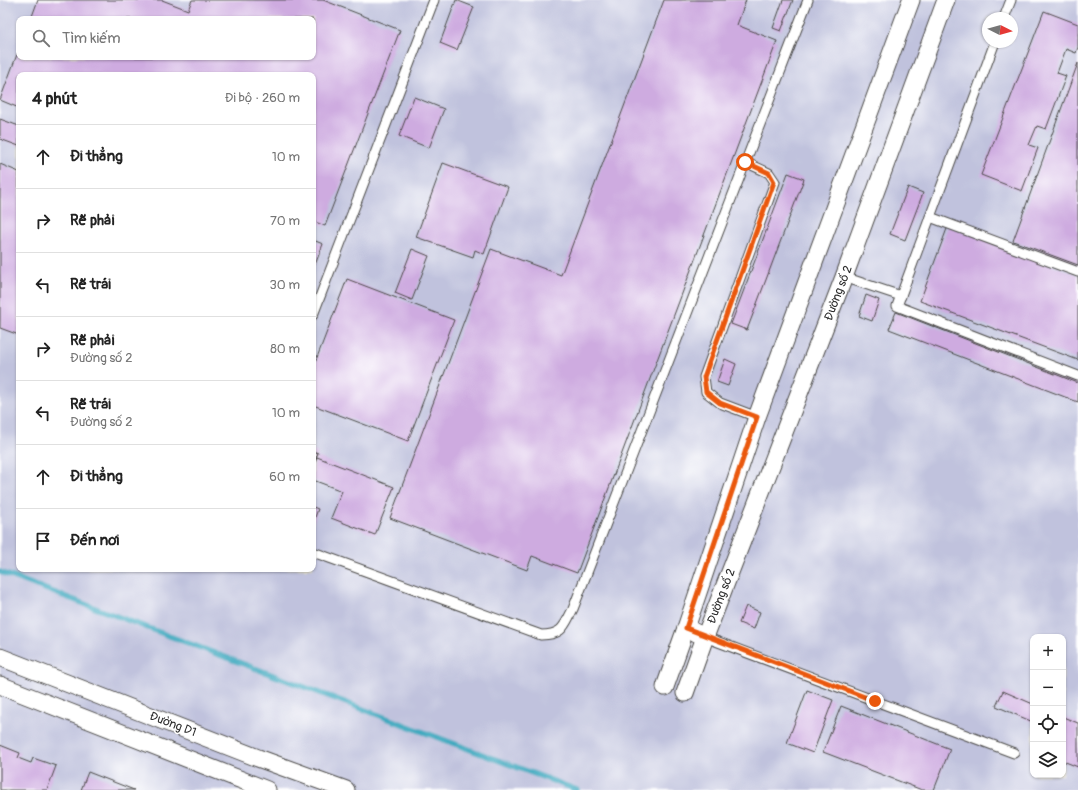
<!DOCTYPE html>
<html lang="vi">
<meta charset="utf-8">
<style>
:root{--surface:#fff;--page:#f2f2f2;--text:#222;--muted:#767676;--line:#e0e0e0}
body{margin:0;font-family:Pangolin,sans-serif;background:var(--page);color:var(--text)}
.controls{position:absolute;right:12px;bottom:12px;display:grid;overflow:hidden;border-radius:8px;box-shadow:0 1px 3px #0004}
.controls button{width:36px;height:36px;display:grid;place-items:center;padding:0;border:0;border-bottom:1px solid var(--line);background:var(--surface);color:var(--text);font:20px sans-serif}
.compass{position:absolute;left:982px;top:12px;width:36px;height:36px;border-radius:50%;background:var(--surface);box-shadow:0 1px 3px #0004;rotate:96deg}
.stop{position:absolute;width:12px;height:12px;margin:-9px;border:3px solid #ea580c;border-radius:50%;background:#fff}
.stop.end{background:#ea580c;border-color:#fff;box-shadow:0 1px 4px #0008}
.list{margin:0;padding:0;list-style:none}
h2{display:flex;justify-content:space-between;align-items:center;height:52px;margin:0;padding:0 16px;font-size:17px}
h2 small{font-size:13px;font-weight:400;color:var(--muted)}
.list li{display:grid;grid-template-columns:26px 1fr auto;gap:12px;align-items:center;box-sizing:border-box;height:64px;padding:0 16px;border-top:1px solid var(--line)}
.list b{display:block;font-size:15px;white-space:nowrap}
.list p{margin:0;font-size:13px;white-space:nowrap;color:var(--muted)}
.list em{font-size:13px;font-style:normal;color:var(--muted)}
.icon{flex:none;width:22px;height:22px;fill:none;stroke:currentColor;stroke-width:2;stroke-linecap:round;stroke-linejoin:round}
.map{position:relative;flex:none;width:1078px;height:790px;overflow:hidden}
.search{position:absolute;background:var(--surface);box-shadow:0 1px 3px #0004;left:16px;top:16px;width:300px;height:44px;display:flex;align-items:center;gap:10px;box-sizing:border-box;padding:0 14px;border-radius:8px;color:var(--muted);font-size:15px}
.panel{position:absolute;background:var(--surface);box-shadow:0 1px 3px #0004;left:16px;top:72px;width:300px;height:500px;border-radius:8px}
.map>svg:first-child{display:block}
</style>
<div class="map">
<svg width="1078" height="790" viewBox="0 0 1078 790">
<rect width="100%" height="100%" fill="#fff"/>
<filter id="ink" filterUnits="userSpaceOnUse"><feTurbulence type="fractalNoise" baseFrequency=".025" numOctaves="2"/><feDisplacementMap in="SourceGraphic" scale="8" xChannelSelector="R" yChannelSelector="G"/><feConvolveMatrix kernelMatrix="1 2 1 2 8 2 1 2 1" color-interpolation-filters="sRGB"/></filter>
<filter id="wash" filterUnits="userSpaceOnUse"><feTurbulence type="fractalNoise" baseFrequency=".012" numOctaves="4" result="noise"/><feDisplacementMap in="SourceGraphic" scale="16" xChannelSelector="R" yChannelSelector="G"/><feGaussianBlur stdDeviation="0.9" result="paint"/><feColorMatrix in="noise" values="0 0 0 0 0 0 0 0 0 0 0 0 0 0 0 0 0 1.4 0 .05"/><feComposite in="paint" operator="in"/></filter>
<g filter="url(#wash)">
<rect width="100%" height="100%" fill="#f3efdc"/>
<path fill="#c0c2dd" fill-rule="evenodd" d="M0,0H1078V790H0ZM988,18H1012V42H988ZM19,19H313V57H19ZM19,75H313V569H19ZM1033,637H1063V775H1033Z"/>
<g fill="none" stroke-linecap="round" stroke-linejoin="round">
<path stroke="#3fa9bf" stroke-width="5.5" d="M0,572L577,790"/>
</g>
<g id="blocks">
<g fill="#ceabe0">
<path d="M38,0H162L188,10L192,0H323L400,30L325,226L313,221V75H19V108L0,100L19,49V57H313V19H31Z"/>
<path d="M456,0L474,7L457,50L440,43Z"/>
<path d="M664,0H746L737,25L777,41L577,573L532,556L527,570L390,518L491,249L561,275Z"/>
<path d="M783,0H793L781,31L773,28Z"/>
<path d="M1044,11L1078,24V47L1076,53L1066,49L1057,73L1066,76L1046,129L1037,126L1029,145L1038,148L1022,191L981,175Z"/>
<path d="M1078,63V265L1013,241Z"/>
<path d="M414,97L444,109L429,148L399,136Z"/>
<path d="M0,119L19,126V146L0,139Z"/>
<path d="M443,163L508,187L484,254L475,250L473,257L416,237Z"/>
<path d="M0,164L19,172V335L0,328Z"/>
<path d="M788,173L804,179L747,330L731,324Z"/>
<path d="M908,187L923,193L905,240L890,234Z"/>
<path d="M948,226L1078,275V360L920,301Z"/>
<path d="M313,240L323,244L315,265H313Z"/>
<path d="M412,249L429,256L412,300L395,293Z"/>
<path d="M347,279L454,320L408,441L313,405V368Z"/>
<path d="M866,295L879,300L872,321L859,316Z"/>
<path d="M896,312L1078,383V402L889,329Z"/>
<path d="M725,359L736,364L728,386L717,382Z"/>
<path d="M313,451L318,453L313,465Z"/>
<path d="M317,457L394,487L375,535L331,518L342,491L313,480V469Z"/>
<path d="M313,507L318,509L313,523Z"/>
<path d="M746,606L760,612L754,629L739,623Z"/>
<path d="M807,690L833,700L813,753L787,743Z"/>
<path d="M1003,691L1033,704V722L996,706Z"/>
<path d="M841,706L950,749L934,790H922L823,752Z"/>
<path d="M1063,717L1078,723V767L1063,761Z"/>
<path d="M0,745L20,753L18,758L31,763L33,758L56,766L47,790H0Z"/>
<path d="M88,772L134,790H81Z"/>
</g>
</g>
</g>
<g filter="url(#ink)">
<use href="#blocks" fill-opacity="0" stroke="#494846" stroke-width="1"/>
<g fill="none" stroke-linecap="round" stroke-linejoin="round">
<g stroke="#494846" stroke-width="11">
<g id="service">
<path d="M1004,18L1011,0"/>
<path d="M995,42L897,306L1078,376"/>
<path d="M745,162L769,173L775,182L704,377L706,392L720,403L757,417"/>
<path d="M930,217L1078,272"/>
<path d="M844,277L901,296"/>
<path d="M313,315L434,0"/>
<path d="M313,552L541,635C563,635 564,626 573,609L808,0"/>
<path d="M705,637L1014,753"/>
</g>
</g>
<g stroke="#494846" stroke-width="19">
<g id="minor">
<path d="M705,637L686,628L757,417L911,0"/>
<path d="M0,657L258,758L346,790"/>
<path d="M0,685L267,790"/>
<path d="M665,687L686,628"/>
<path d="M685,693L705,637L844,277L946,0"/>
</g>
</g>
<use href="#service" stroke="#fff" stroke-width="9"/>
<use href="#minor" stroke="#fff" stroke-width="17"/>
</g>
</g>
<g fill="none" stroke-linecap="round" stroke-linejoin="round" filter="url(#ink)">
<path stroke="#ea580c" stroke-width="5" d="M745,162L769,173L774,182L704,377L706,392L720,403L757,417L686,628L875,701"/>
</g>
<g text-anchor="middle" stroke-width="3" stroke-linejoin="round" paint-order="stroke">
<g font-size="12" fill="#2b2b2b" stroke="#fff">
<text transform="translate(838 293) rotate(-69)" y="4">Đường số 2</text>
<text transform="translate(721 596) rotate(-69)" y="4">Đường số 2</text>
<text transform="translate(173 724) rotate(21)" y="4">Đường D1</text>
</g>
</g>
</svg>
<div class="controls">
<button>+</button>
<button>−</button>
<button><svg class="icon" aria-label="locate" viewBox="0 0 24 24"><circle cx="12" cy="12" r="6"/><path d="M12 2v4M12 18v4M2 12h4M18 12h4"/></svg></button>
<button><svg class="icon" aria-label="layers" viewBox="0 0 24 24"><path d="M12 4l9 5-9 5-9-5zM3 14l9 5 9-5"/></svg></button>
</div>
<svg class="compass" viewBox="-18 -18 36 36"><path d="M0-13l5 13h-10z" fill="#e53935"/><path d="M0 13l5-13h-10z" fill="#767676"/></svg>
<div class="stop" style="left:745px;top:162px"></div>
<div class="stop end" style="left:875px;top:701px"></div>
<div class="search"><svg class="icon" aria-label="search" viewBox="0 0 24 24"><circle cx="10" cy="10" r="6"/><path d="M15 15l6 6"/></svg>Tìm kiếm</div>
<section class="panel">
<h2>4 phút<small>Đi bộ · 260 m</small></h2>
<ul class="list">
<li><svg class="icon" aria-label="ahead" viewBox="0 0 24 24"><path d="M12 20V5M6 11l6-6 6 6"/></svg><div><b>Đi thẳng</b></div><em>10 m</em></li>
<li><svg class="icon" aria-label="right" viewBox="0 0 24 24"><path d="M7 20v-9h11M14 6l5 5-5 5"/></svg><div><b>Rẽ phải</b></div><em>70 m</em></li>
<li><svg class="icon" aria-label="left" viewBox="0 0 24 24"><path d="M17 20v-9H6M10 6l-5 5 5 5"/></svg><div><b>Rẽ trái</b></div><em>30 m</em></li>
<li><svg class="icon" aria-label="right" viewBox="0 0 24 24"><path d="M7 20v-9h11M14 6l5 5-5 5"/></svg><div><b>Rẽ phải</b><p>Đường số 2</p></div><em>80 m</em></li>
<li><svg class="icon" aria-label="left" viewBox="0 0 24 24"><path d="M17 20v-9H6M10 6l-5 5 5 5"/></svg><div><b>Rẽ trái</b><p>Đường số 2</p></div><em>10 m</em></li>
<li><svg class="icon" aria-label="ahead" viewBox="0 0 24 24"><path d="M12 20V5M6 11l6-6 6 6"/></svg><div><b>Đi thẳng</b></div><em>60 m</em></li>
<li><svg class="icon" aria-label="arrive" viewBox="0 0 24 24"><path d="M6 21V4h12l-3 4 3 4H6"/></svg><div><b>Đến nơi</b></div></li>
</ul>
</section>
</div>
